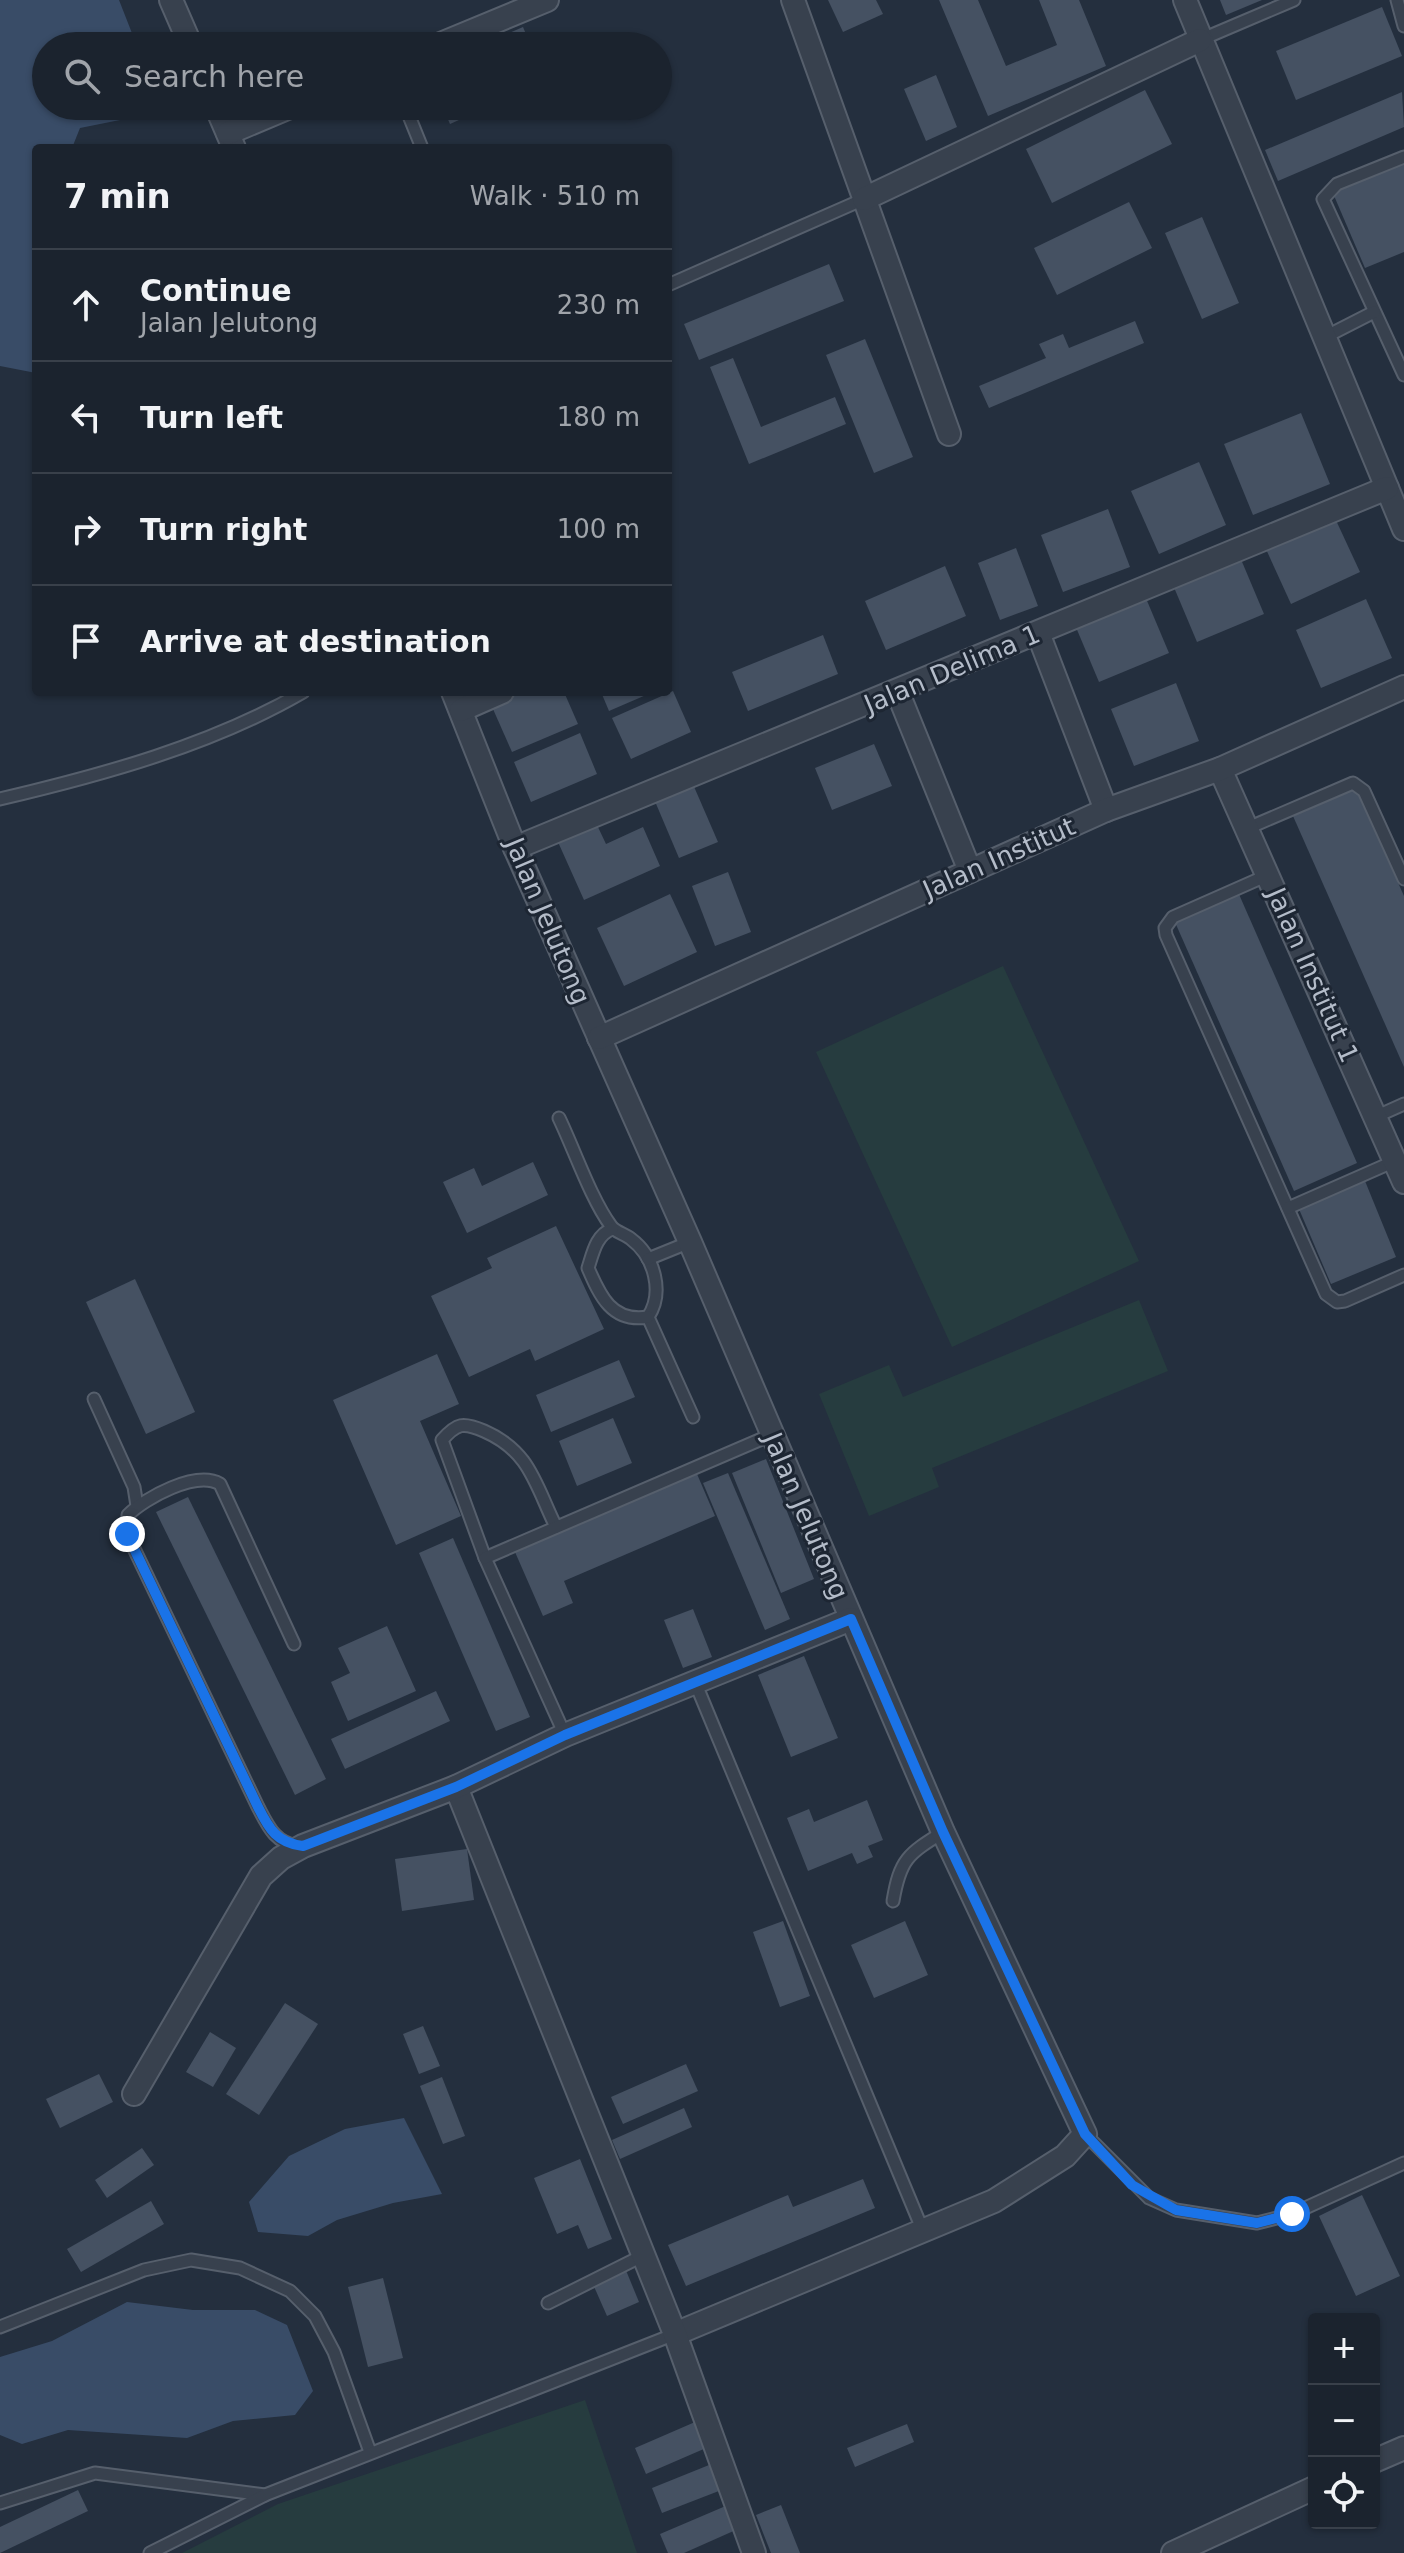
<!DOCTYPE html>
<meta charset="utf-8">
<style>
:root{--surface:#1b232e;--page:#242b36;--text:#f1f3f6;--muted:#a0a4aa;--line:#39404a}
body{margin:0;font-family:"DejaVu Sans",sans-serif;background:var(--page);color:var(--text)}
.controls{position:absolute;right:24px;bottom:24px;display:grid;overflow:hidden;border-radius:8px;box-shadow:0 2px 6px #0004}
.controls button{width:72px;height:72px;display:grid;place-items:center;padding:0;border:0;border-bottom:2px solid var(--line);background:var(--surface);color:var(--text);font:40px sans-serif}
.stop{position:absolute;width:24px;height:24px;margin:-18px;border:6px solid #1a73e8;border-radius:50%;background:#fff}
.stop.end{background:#1a73e8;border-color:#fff;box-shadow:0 2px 8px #0008}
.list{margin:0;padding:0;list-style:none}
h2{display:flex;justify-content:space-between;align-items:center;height:104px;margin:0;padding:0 32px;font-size:34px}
h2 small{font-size:26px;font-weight:400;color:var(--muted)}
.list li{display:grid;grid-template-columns:52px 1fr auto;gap:24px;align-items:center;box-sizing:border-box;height:112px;padding:0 32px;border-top:2px solid var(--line)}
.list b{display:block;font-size:30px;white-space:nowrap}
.list p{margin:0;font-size:26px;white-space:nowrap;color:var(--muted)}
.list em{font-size:26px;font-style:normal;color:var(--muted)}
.icon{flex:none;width:44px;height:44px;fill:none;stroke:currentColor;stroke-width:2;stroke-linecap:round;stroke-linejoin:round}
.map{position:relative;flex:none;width:1404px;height:2553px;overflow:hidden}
.search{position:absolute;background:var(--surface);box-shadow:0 2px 6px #0004;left:32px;top:32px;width:640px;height:88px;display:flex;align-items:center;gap:20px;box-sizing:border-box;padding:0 28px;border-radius:44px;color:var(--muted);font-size:30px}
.panel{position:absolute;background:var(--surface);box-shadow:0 2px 6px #0004;left:32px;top:144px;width:640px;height:552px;border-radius:8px}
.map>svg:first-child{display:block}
</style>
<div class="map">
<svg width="1404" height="2553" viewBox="0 0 1404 2553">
<rect width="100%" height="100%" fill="#242f3e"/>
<g fill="#263c3f">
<path d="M1003,966L1139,1261L952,1347L816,1052Z"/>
<path d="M1139,1300L1168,1371L932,1468L939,1487L869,1516L819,1394L889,1365L903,1397Z"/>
<path d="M585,2400L637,2553H182L278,2504Z"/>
</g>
<g fill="#394c67">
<path d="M0,0H119L137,46H46V106H152L125,119L80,128L72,148H36V373L0,366Z"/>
<path d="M404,2118L442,2194L393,2203L337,2220L308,2236L258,2232L249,2202L289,2156L345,2129Z"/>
<path d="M127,2302L193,2310H255L287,2325L313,2391L295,2415L233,2421L187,2438L68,2430L22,2444L0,2435V2357L52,2341Z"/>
</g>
<g fill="#455162">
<path d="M828,0H876L883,14L843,32Z"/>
<path d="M939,0H978L1006,66L1057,45L1039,0H1079L1106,66L988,116Z"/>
<path d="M1220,0H1262L1226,15Z"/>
<path d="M1382,7L1402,56L1296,100L1276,51Z"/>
<path d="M523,27L531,46H479Z"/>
<path d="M936,75L957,127L926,141L904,89Z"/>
<path d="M1145,90L1172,144L1052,203L1026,149Z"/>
<path d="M1402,92L1404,127L1278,181L1265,150Z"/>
<path d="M442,106H490L450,124Z"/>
<path d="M1404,161V252L1365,268L1332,191Z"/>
<path d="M1129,202L1152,248L1057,295L1034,248Z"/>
<path d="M1202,217L1239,303L1202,319L1165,233Z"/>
<path d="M829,264L844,301L699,360L684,324Z"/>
<path d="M1135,321L1144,343L989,408L979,386L1046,358L1039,344L1063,334L1069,348Z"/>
<path d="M865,339L913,457L874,473L826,355Z"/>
<path d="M733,358L761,427L835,397L846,424L749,464L710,367Z"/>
<path d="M1301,413L1330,484L1253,515L1224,444Z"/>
<path d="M1199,462L1226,525L1159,554L1131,491Z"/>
<path d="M1108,509L1130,567L1063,592L1041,535Z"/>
<path d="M1334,516L1360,572L1291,604L1265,547Z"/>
<path d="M1016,548L1038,606L1000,620L978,563Z"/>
<path d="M1240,557L1264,614L1197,642L1173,585Z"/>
<path d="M945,566L966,616L886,650L865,601Z"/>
<path d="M1145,596L1169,653L1099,682L1075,625Z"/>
<path d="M1366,599L1392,658L1321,688L1296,630Z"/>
<path d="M823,635L838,674L748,711L732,672Z"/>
<path d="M1176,683L1199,741L1134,766L1111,709Z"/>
<path d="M673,691L691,732L631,759L612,718Z"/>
<path d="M507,692H564L578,724L512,752L489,700Z"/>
<path d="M601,692H653L609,711Z"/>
<path d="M580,733L597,774L531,802L514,762Z"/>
<path d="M874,744L892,786L832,810L815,768Z"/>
<path d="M692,782L718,842L679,858L654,799Z"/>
<path d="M1356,788L1404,896V1067L1293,816Z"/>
<path d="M597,825L606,844L643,827L660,866L584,900L558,842Z"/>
<path d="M728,872L751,932L715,946L692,886Z"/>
<path d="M1238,892L1357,1163L1294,1191L1174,920Z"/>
<path d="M670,894L697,952L624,986L597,928Z"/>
<path d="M533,1162L548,1195L467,1233L443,1182L474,1168L482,1186Z"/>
<path d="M1365,1181L1396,1257L1331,1284L1299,1209Z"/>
<path d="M556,1226L604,1329L535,1361L530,1349L469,1377L431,1296L492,1268L487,1258Z"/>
<path d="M135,1279L195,1412L146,1434L86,1302Z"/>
<path d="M437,1354L459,1404L420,1421L461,1516L396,1545L333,1400Z"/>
<path d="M619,1360L635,1397L551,1432L536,1395Z"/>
<path d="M613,1418L632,1463L577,1486L559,1441Z"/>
<path d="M766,1459L814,1579L781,1593L732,1473Z"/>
<path d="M728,1473L790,1619L765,1630L703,1483Z"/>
<path d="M697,1474L715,1516L564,1581L573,1603L543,1616L515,1552Z"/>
<path d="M188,1497L326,1779L295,1795L156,1512Z"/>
<path d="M453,1538L530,1717L496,1731L419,1553Z"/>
<path d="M693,1609L712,1657L683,1668L664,1620Z"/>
<path d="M387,1626L416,1691L348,1721L331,1682L350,1673L338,1648Z"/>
<path d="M804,1656L838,1738L791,1757L758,1675Z"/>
<path d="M436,1691L450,1721L345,1769L331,1739Z"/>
<path d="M867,1800L883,1840L868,1846L873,1857L857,1864L852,1853L808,1871L787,1818L809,1809L814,1822Z"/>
<path d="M467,1849L474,1900L402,1911L395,1859Z"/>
<path d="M783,1921L810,1996L780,2007L753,1932Z"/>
<path d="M905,1921L928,1975L874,1998L851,1945Z"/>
<path d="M285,2003L318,2024L259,2115L226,2094Z"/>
<path d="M423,2026L440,2066L419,2074L403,2034Z"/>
<path d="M210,2032L236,2048L213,2087L186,2072Z"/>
<path d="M686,2064L698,2091L623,2124L611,2097Z"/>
<path d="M99,2074L113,2102L60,2128L46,2099Z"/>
<path d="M442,2077L465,2136L443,2144L420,2086Z"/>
<path d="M684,2108L692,2127L620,2159L612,2140Z"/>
<path d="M142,2148L154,2165L107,2198L95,2180Z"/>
<path d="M580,2159L612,2239L588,2249L578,2225L557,2234L534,2178Z"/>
<path d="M863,2179L875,2208L686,2286L668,2245L788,2195L793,2207Z"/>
<path d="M1362,2195L1400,2276L1356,2296L1319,2216Z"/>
<path d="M151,2201L164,2224L81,2272L67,2249Z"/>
<path d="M625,2268L639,2302L607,2316L592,2282Z"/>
<path d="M383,2278L403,2358L368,2367L348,2287Z"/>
<path d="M702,2419L713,2445L646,2474L635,2448Z"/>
<path d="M907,2424L914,2442L855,2467L847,2448Z"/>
<path d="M714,2463L724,2489L662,2513L652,2488Z"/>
<path d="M78,2490L88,2511L0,2553V2527Z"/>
<path d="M728,2505L738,2529L684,2553H668L660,2534Z"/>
<path d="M781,2505L800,2553H771L756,2515Z"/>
</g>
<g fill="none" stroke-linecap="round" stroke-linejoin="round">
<g stroke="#565f6c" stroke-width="15">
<g id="lane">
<path d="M1397,0L1404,26"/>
<path d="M1200,40L1294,0"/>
<path d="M405,106L422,148"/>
<path d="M1404,157L1337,184L1323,199L1404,375"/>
<path d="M668,285L864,199"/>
<path d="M1325,337L1374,312"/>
<path d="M0,799C102,775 212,745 303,692"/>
<path d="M1248,828L1353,783L1364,791L1404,879"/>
<path d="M1268,875L1173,917L1165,928L1166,935L1326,1294L1337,1302L1345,1301L1404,1275"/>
<path d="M1375,1117L1404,1104"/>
<path d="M559,1118C574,1149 591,1199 611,1226C615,1232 625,1234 631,1239C655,1257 664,1293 648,1317L693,1417"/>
<path d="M1288,1208L1395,1161"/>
<path d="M612,1229C596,1235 593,1253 588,1268C600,1296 612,1323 648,1317"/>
<path d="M648,1259L690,1242"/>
<path d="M94,1399L134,1487L137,1506"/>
<path d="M556,1527C535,1484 530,1451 484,1431C463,1422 457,1423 442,1440L485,1558L565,1735"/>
<path d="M485,1558L771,1435"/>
<path d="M294,1644L220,1484C196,1470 145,1498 128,1515L127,1534L258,1807C268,1826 275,1843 298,1846"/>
<path d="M695,1682L923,2231"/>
<path d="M893,1901C900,1859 908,1854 943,1832"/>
<path d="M1085,2134L1149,2198L1176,2210L1257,2223L1292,2214L1404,2163"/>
<path d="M548,2303L644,2255"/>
<path d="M0,2327L144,2270L191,2260L240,2268L290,2291L315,2316L334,2352L370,2452"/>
<path d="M0,2503L95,2473L265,2495"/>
<path d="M150,2553L265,2495L675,2334"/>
</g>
</g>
<g stroke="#565f6c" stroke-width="26">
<g id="street">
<path d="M171,0L191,46"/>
<path d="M793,0L949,434"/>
<path d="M1185,0L1404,529"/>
<path d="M436,46L547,0"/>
<path d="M216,106L234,148"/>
<path d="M228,133L292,106"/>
<path d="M864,199L1200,40"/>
<path d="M1038,633L1106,810"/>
<path d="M453,692L515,848L690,1242L943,1832L1085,2134L1065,2156L994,2201L675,2334"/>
<path d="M898,693L970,871"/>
<path d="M461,710L502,692"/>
<path d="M1220,769L1404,1182"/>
<path d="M515,848L1387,488"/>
<path d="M599,1038L1106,810L1220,769L1404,687"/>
<path d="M456,1787L675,2334L754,2553"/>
<path d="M134,2094L261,1876L281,1858L303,1846L456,1787L565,1735L851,1619"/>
<path d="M1374,2461L1404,2448"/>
<path d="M1173,2553L1314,2488"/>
</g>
</g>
<use href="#lane" stroke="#38414e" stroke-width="11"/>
<use href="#street" stroke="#38414e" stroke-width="22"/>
</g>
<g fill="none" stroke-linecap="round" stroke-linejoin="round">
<path stroke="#1a73e8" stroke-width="10" d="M127,1534L258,1807C269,1829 277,1843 303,1846L456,1787L565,1735L851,1619L943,1832L1085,2134L1132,2185L1176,2210L1257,2223L1292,2214"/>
</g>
<g text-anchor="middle" stroke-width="6" stroke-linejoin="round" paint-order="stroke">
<g font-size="26" fill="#b4bcc9" stroke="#1d2633">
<text transform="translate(952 669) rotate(-23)" y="9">Jalan Delima 1</text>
<text transform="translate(999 858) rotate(-24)" y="9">Jalan Institut</text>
<text transform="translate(548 921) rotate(67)" y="9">Jalan Jelutong</text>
<text transform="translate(1313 975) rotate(66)" y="9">Jalan Institut 1</text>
<text transform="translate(806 1516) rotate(67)" y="9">Jalan Jelutong</text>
</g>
</g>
</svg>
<div class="controls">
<button>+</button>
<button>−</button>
<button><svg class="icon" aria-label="locate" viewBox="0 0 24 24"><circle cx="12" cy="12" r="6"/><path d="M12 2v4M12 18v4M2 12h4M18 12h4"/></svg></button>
</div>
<div class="stop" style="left:1292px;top:2214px"></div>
<div class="stop end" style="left:127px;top:1534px"></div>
<div class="search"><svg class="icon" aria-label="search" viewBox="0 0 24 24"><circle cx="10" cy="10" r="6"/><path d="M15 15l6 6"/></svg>Search here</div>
<section class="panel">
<h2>7 min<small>Walk · 510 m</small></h2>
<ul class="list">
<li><svg class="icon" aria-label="ahead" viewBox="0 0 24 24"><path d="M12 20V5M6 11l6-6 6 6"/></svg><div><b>Continue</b><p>Jalan Jelutong</p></div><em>230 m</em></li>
<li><svg class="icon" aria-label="left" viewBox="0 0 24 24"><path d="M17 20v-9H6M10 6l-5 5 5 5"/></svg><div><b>Turn left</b></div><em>180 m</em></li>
<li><svg class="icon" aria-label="right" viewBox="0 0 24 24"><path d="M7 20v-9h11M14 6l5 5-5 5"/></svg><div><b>Turn right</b></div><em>100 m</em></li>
<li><svg class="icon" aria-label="arrive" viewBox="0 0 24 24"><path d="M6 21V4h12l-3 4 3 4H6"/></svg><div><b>Arrive at destination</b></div></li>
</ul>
</section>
</div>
